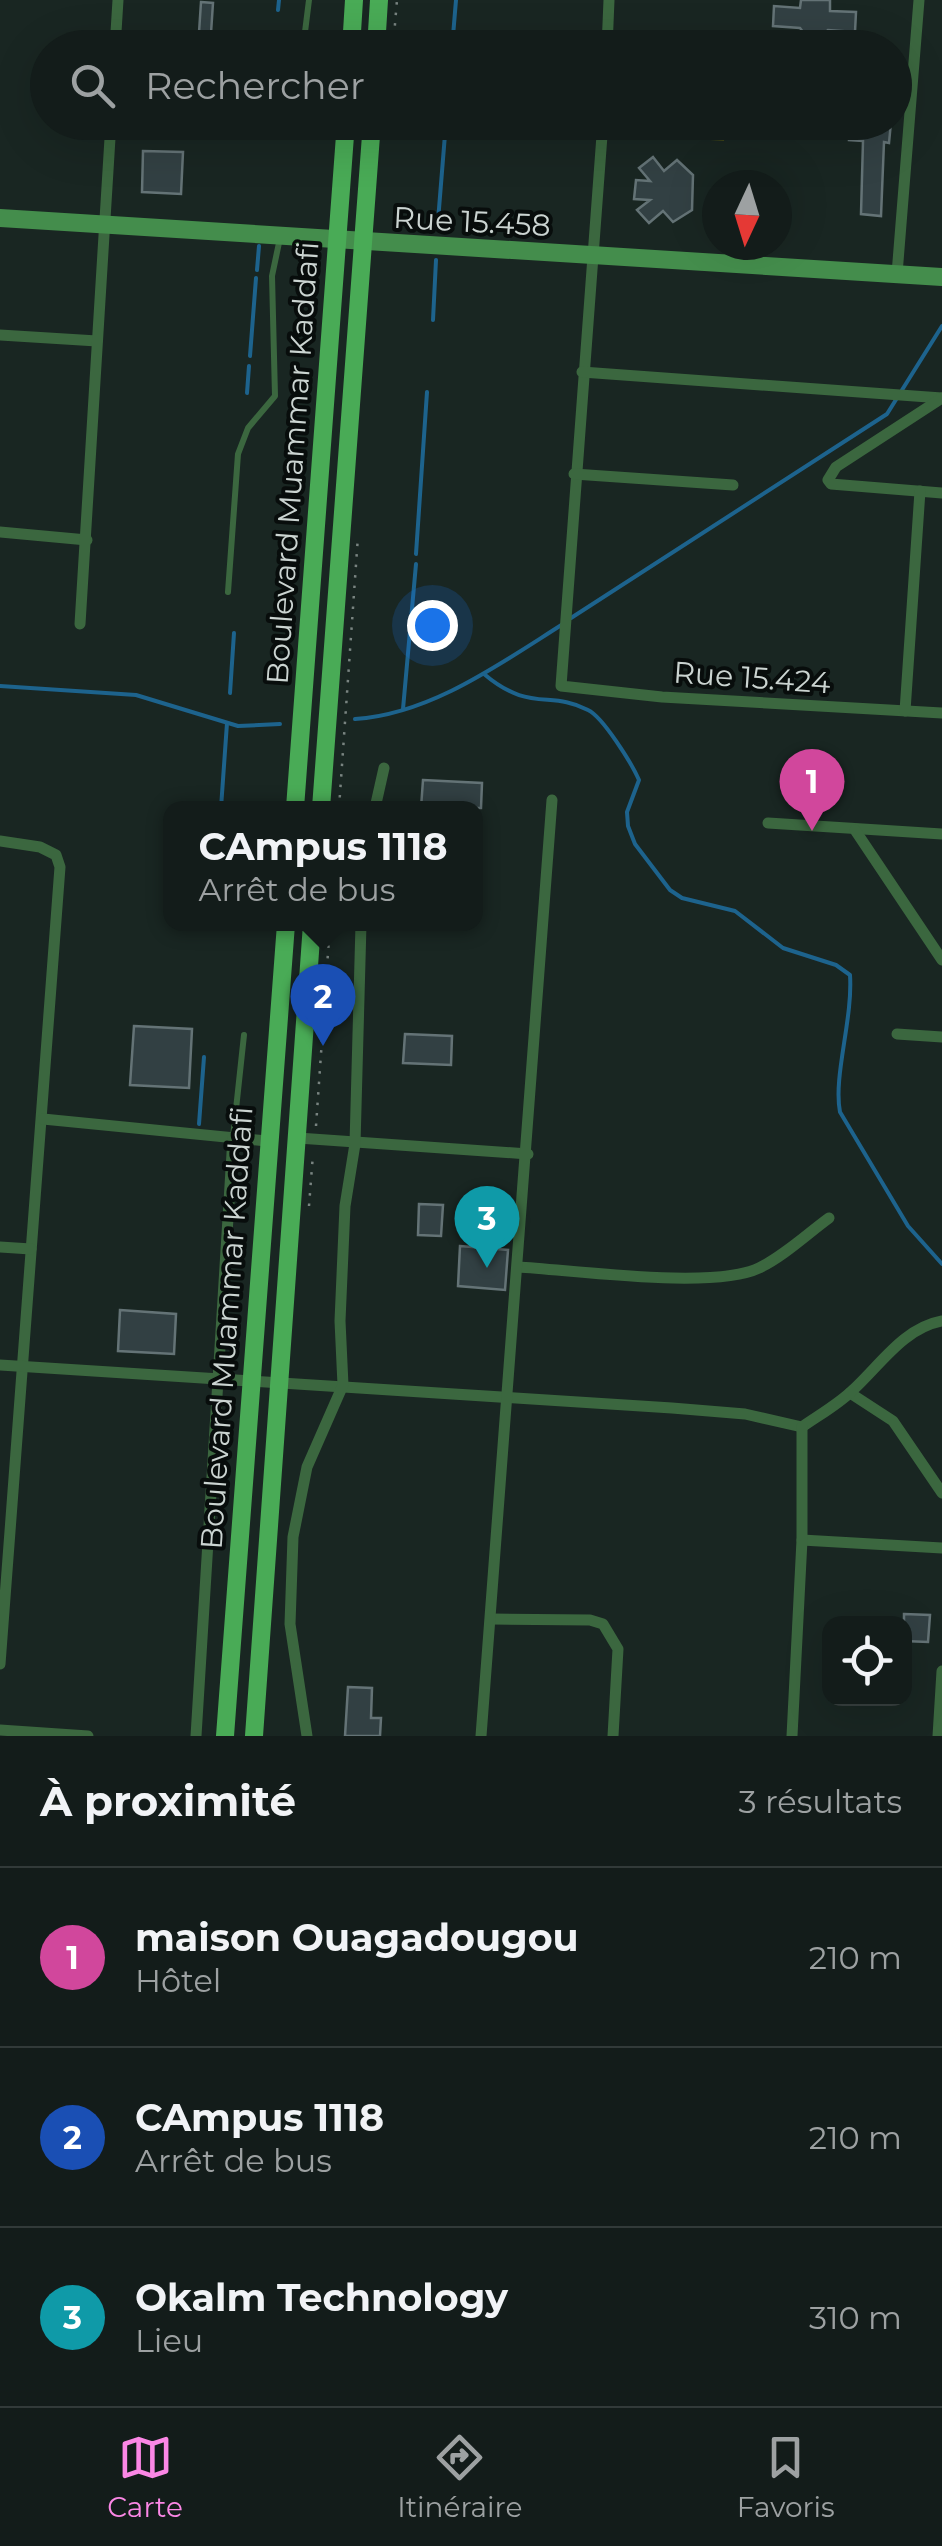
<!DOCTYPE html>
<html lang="fr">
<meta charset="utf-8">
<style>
:root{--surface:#131c1a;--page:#1c2523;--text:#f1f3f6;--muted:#9da1a2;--line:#323a39;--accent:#fb87e5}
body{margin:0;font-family:Montserrat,sans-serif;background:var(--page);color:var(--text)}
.controls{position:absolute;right:30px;bottom:30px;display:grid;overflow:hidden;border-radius:20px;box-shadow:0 10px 40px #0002}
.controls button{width:90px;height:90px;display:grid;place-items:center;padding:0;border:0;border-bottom:2px solid var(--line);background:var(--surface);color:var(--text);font:50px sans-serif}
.compass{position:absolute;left:702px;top:170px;width:90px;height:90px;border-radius:50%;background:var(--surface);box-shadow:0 10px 40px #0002;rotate:184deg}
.you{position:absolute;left:432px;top:625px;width:35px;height:35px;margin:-25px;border:8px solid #fff;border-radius:50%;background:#1a73e8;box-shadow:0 0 0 15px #1a73e833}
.badge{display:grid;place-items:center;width:65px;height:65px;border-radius:50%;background:var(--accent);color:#fff;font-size:32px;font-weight:700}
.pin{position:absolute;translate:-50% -82px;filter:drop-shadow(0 2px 5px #0008)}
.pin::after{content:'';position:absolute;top:52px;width:35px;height:30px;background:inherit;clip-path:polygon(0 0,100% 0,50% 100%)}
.popup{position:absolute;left:163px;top:801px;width:320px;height:130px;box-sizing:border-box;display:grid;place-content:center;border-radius:20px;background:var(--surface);filter:drop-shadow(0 2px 8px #0005);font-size:32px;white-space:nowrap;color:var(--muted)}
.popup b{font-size:38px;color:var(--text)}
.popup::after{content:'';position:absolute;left:50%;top:100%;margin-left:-20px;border:20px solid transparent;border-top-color:var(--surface)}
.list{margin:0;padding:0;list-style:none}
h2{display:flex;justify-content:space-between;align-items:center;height:130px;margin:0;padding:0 40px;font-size:42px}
h2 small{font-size:32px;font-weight:400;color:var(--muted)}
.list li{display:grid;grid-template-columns:65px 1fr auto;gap:30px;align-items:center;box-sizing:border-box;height:180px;padding:0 40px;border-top:2px solid var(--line)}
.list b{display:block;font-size:38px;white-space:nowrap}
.list p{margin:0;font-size:32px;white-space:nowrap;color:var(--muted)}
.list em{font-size:32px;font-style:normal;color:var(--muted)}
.icon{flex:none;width:55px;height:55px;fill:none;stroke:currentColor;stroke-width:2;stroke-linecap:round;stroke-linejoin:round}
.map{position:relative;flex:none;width:942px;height:1736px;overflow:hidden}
.search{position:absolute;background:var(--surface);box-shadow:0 10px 40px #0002;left:30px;right:30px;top:30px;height:110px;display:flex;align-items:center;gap:25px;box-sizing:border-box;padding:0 35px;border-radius:55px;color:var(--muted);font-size:38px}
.sheet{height:670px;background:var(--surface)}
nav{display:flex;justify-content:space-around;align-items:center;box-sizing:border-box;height:140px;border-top:2px solid var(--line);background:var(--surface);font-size:28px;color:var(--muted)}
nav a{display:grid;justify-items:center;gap:5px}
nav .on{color:var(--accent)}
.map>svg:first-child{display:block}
</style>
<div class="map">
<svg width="942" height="1736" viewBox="0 0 942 1736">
<rect width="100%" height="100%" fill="#192622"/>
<path fill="#424717" d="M655,123H726L724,141L654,136Z"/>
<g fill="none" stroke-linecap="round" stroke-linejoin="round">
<g stroke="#1d638d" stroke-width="4">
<path d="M278,10L279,0"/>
<path d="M452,48L456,0"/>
<path d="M438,221L446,122"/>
<path d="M257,270L259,246"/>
<path d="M433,320L436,260"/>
<path d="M250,356L256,278"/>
<path d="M902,390L942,326"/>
<path d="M247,393L249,366"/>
<path d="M416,554L427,392"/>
<path d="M571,618L887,414L897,398"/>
<path d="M484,674C530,713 550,690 588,710C603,717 632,764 639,780L627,812L628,826L635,844L670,890L682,898L735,911L783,948L836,965L850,975C853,1019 833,1077 840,1112L908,1226L942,1264"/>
<path d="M0,686L136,695L238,726L280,724"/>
<path d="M230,693L234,633"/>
<path d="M403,709L416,564"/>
<path d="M355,719C431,714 501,663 563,624"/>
<path d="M221,808L227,723"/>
<path d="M199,1124L204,1057"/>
</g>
</g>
<g fill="#324043" stroke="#647376" stroke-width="2.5">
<path d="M801,0H830V11L856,12L855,32L828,30L820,37L806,36L800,28L773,26L774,6L800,8Z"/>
<path d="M201,2L213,3L210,48H198Z"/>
<path d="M861,122H891L889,143L884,142L881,216L861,214L863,141L849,140L850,126H861Z"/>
<path d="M143,151L183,152L181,194L142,192Z"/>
<path d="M653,157L664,171L677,160L693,175L692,210L673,222L663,211L649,223L637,210L650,200L634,199L636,180L650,181L639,168Z"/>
<path d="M423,780L482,783L481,808H421Z"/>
<path d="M134,1026L192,1029L189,1088L130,1085Z"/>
<path d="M405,1034L452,1036L451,1065L403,1063Z"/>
<path d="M419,1204L443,1205L441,1236L418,1235Z"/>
<path d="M460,1246L508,1250L505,1290L458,1286Z"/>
<path d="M120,1310L176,1314L174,1354L118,1351Z"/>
<path d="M904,1614L930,1615L928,1642L904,1641Z"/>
<path d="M348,1687L372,1688L371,1718H381L380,1736H345Z"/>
</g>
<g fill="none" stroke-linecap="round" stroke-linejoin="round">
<g stroke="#798481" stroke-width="2.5" stroke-dasharray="2.5 8" stroke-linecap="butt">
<path d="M394,36L397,0"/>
<path d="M339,808L358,536"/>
<path d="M316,1126L330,924"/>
<path d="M309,1206L313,1154"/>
</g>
<g stroke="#3b673f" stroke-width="6">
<path d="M303,48L309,0"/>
<path d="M228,592L238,454L248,428L275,396L272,276L280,238"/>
<path d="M233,1137L244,1035"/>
</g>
<g stroke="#3b673f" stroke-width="11">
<path d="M115,48L118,0"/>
<path d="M607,48L609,0"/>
<path d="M603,122L561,686L662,697L942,713"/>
<path d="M897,274L919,0"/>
<path d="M0,335L97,341"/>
<path d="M582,372L942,398"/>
<path d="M942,398L836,467L828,480L831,484L942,493"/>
<path d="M574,474L733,485"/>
<path d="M0,532L87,540"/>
<path d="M80,624L111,122"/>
<path d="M905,711L920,491"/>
<path d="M375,808L384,768"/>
<path d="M768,823L942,834"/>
<path d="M855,830L942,960"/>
<path d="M0,841L40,847L56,855L60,867L0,1664"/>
<path d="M897,1034L942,1037"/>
<path d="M43,1119L267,1141"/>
<path d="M298,1138L528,1154"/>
<path d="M0,1247L31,1249"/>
<path d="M518,1267C574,1270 713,1290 759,1268C784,1256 807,1234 829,1218"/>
<path d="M0,1365L672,1408L745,1414L802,1427"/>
<path d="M850,1393L893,1421L942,1493"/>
<path d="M802,1427C819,1415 839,1404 854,1389C881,1364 904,1328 942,1321"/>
<path d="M802,1540L942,1548"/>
<path d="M492,1619L590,1620L603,1624L618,1649L613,1736"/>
<path d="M0,1730L88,1736"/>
<path d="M196,1736L233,1137"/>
<path d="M307,1736L290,1624L293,1537L307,1467L343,1385L340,1321L345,1206L355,1144L361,924"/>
<path d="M481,1736L552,800"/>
<path d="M792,1736L802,1540V1427"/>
<path d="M938,1736L942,1671"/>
</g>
<path stroke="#448d4c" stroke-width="18" d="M0,218L942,277"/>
<g stroke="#49ab56" stroke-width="18">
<path d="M351,48L354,0"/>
<path d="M376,48L379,0"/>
<path d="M295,808L346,122"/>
<path d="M321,808L372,122"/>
<path d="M225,1736L286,924"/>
<path d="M254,1736L312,924"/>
</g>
</g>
<g text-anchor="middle" stroke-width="8" stroke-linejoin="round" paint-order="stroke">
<g font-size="30" fill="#cbd4d1" stroke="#080d0c">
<text transform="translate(472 222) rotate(3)" y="10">Rue 15.458</text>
<text transform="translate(293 463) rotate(-86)" y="10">Boulevard Muammar Kaddafi</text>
<text transform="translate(752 678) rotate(4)" y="10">Rue 15.424</text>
<text transform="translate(227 1328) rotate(-86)" y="10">Boulevard Muammar Kaddafi</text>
</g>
</g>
</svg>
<div class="controls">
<button><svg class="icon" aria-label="locate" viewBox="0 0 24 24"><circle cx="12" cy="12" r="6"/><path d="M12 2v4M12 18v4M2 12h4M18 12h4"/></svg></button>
</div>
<svg class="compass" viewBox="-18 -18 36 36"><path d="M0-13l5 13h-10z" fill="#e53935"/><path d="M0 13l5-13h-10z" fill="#9da1a2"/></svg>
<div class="you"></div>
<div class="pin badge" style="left:812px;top:831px;background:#d1479c">1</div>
<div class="pin badge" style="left:323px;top:1046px;background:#1a4fb4">2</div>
<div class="popup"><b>CAmpus 1118</b>Arrêt de bus</div>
<div class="pin badge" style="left:487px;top:1268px;background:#0f9aa8">3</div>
<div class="search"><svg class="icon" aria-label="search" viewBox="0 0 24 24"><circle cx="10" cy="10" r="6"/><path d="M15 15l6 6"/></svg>Rechercher</div>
</div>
<section class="sheet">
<h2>À proximité<small>3 résultats</small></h2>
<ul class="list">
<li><span class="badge" style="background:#d1479c">1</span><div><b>maison Ouagadougou</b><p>Hôtel</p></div><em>210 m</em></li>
<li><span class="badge" style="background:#1a4fb4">2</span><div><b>CAmpus 1118</b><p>Arrêt de bus</p></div><em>210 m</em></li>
<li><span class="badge" style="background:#0f9aa8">3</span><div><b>Okalm Technology</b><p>Lieu</p></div><em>310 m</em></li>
</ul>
</section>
<nav>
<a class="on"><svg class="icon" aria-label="map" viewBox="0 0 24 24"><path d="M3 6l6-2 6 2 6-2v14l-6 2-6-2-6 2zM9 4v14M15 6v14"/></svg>Carte</a>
<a><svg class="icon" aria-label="directions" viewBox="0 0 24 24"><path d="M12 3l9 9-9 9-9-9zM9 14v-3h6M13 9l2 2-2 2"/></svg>Itinéraire</a>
<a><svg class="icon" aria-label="saved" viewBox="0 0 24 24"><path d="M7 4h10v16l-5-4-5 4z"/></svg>Favoris</a>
</nav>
